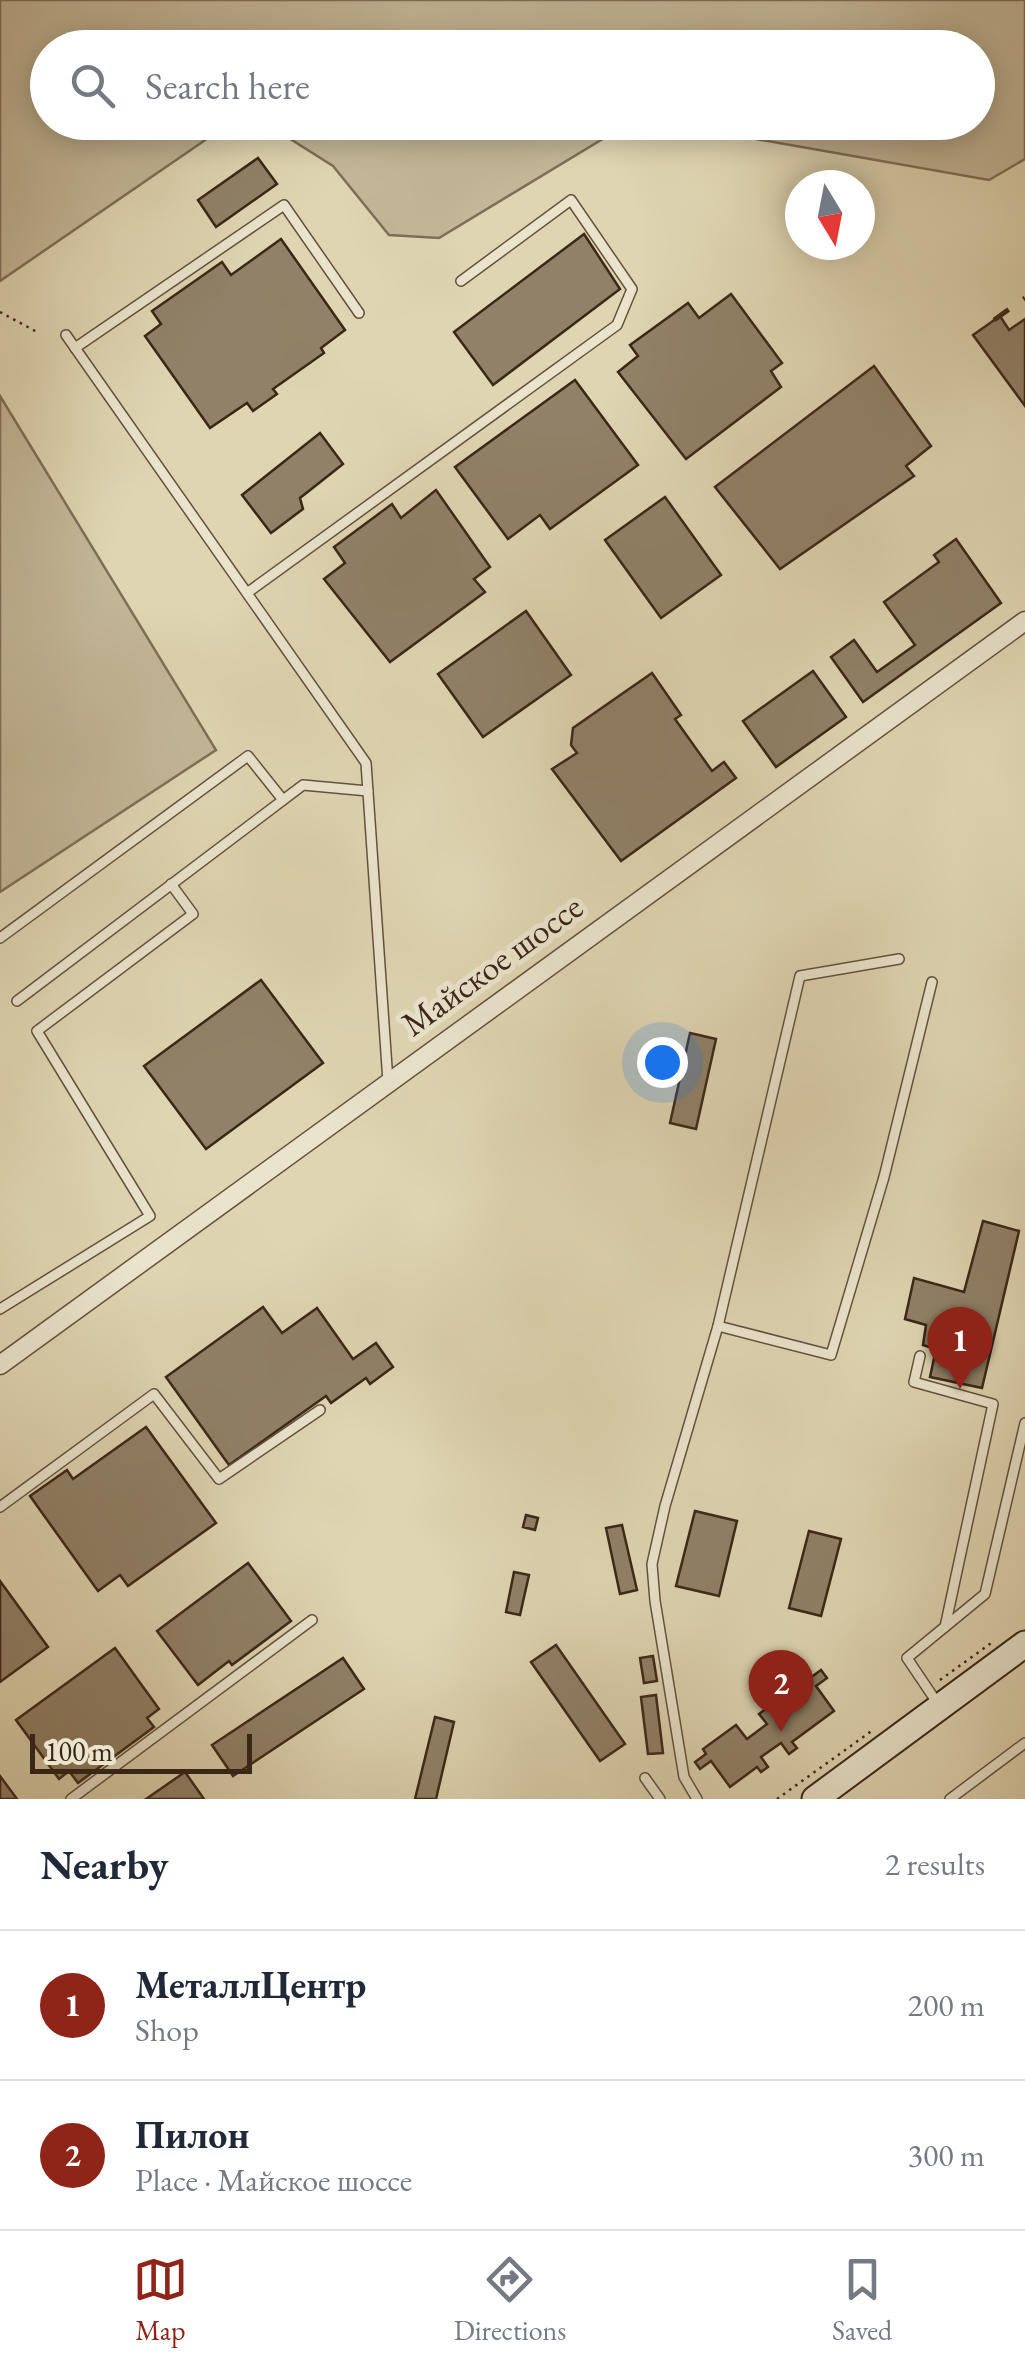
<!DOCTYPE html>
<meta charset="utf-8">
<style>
:root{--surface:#fff;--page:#f2f2f3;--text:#1f2937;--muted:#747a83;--line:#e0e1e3;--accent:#8f2418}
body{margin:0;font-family:"EB Garamond",serif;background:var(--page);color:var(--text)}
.compass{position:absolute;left:785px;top:170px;width:90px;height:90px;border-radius:50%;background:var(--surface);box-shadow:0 5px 25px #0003;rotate:170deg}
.scale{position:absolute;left:30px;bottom:25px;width:222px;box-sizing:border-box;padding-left:10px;border:5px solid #3b2718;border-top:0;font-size:28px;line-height:35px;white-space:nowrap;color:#3b2718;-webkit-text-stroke:8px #eae4cd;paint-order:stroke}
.you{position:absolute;left:662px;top:1062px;width:35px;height:35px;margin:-25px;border:8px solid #fff;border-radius:50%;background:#1a73e8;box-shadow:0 0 0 15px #1a73e833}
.badge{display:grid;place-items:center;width:65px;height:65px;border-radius:50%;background:var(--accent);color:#fff;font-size:32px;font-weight:700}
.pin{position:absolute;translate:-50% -82px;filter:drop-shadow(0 2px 5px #0008)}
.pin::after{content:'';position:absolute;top:52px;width:35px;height:30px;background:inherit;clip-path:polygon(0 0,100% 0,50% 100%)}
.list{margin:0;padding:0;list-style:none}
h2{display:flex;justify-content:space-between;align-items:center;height:130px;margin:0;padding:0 40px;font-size:42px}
h2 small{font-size:32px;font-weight:400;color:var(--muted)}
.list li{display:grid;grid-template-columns:65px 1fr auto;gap:30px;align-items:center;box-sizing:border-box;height:150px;padding:0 40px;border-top:2px solid var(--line)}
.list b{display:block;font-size:38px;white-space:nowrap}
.list p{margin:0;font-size:32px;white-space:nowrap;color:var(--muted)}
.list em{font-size:32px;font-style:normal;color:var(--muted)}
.icon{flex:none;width:55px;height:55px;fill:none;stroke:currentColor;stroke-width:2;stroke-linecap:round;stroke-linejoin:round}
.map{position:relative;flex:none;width:1025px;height:1799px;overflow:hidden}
.search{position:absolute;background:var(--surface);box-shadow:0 5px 25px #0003;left:30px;right:30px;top:30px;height:110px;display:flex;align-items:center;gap:25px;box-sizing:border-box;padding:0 35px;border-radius:55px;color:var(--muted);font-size:38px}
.sheet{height:430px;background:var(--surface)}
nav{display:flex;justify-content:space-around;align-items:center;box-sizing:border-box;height:140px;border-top:2px solid var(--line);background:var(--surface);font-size:28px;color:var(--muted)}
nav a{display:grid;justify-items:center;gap:5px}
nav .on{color:var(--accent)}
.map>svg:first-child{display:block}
</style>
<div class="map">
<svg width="1025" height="1799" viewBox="0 0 1025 1799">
<rect width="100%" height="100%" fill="#dfd5b2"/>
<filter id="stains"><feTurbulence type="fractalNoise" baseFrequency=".002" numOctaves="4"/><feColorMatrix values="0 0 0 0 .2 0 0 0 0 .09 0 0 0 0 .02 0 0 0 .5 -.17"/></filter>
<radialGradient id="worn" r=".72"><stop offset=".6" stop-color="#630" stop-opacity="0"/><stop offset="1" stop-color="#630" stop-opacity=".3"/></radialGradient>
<g fill="#c3b798" stroke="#7f6f58" stroke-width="2.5">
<path d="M0,0H1025V159L989,180L665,123L978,122V48H48V122L230,123L0,281Z"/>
<path d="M265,123H629L439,238L389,235L333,166Z"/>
<path d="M0,396L216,750L0,892Z"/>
</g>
<g fill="#908168" stroke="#3b2718" stroke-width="2.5">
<path d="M258,158L277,184L216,227L198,200Z"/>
<path d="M584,234L620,289L493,385L454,332Z"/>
<path d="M281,239L345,330L321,348L324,353L273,389L277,394L253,411L247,403L210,428L145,336L161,324L152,311L222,262L231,275Z"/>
<path d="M731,294L782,363L771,371L781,387L686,459L618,372L638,356L630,345L688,303L699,318Z"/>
<path d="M1000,316L1009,330L1025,319V406L973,335Z"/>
<path d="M874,366L931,446L906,466L914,476L780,569L715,487Z"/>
<path d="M575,380L638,465L550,529L540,515L508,539L455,467Z"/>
<path d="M320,433L343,464L300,498L303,509L271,533L242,495Z"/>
<path d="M436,490L490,567L474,579L485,592L390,662L324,579L345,563L334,547L392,504L401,518Z"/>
<path d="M665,497L721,575L661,618L605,540Z"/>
<path d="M956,539L1001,603L863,702L831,657L854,640L877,672L915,645L884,602L939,562L934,555Z"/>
<path d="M526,611L571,675L483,737L438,674Z"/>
<path d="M813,671L846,717L776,767L743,721Z"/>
<path d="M652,673L681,715L675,719L712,771L724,762L736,778L621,861L552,769L577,753L571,745L573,728Z"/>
<path d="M261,980L323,1063L206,1149L144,1066Z"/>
<path d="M690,1033L716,1039L696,1129L670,1123Z"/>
<path d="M983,1221L1019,1231L982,1388L930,1377L936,1349L923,1345L926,1325L905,1319L914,1278L964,1292Z"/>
<path d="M263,1307L282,1333L317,1308L353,1359L376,1343L393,1367L370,1384L366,1378L331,1403L326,1396L229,1465L166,1377Z"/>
<path d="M146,1427L216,1523L128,1586L120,1575L98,1591L30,1496L67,1470L73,1479Z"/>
<path d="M695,1511L737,1521L719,1596L676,1586Z"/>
<path d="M526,1515L538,1518L535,1530L523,1527Z"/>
<path d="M622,1525L637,1590L620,1594L606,1528Z"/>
<path d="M809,1531L841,1539L821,1616L789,1608Z"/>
<path d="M248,1563L291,1621L232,1665L229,1661L198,1685L157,1631Z"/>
<path d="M514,1572L529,1575L520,1615L506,1612Z"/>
<path d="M0,1581L48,1647L0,1682Z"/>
<path d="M556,1645L625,1744L600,1761L531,1662Z"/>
<path d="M115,1648L159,1709L147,1718L154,1727L78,1783L69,1771L59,1779L16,1720Z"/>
<path d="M653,1656L657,1681L644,1683L640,1658Z"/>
<path d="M343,1658L364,1689L233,1776L212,1745Z"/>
<path d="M821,1670L827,1678L816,1686L834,1711L792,1742L797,1748L789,1754L781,1743L761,1757L768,1767L761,1772L757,1767L730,1787L711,1761L700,1769L695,1762L706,1754L703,1749L736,1725L747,1739L767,1724L759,1714L781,1698L777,1693L805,1672L810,1678Z"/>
<path d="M656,1695L663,1753L648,1754L641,1697Z"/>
<path d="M435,1717L454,1722L436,1799H415Z"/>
<path d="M185,1772L204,1799H146Z"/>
<path d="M0,1776L17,1799H0Z"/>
</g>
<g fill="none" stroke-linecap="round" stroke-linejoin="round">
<g stroke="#64523e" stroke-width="12">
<g id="lane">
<path d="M66,335L366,763L388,1082"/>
<path d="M75,348L284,205L359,313"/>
<path d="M247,593L617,325L632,289L571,200L461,281"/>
<path d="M0,938L248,756L283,800"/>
<path d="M17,1001L303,785L368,791"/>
<path d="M0,1309L150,1216L37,1031L193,914L171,884"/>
<path d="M718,1326L831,1355L884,1177L932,982"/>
<path d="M920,1356L914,1382L993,1404L945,1627"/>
<path d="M0,1507L154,1394L219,1479L320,1410"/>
<path d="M938,1704L907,1658L985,1594L1025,1423"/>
<path d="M645,1778L660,1799"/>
<path d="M71,1799L312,1620"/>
<path d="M697,1799L684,1777L655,1601L652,1564L665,1506L718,1326L800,976L899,959"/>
<path d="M950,1799L1025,1743"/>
</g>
</g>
<g stroke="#64523e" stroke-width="21">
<path id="street" d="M0,1365L1025,621"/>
</g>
<g stroke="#3b2718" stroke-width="29">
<path id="secondary" d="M815,1799L1025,1644"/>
</g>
<g stroke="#3b2718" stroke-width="2.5" stroke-dasharray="2.5 5" stroke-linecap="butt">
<path d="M0,312L37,332"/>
<path d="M940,1680L994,1641"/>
<path d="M777,1799L873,1730"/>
</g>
<use href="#lane" stroke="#eae4cd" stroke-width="9"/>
<use href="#street" stroke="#eae4cd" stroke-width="18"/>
<use href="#secondary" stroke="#eae4cd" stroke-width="25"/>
<path stroke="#3b2718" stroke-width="5" stroke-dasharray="18 18" stroke-linecap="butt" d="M994,320L1025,298"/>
</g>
<g text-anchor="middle" stroke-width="10" stroke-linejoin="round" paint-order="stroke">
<g font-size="35" fill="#3b2718" stroke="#eae4cd">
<text transform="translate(492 965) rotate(-36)" y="12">Майское шоссе</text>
</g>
</g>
<rect width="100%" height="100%" filter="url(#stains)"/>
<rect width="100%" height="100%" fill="url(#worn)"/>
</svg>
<svg class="compass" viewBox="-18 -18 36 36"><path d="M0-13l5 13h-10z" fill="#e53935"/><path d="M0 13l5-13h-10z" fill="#747a83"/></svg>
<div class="scale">100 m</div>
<div class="you"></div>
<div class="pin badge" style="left:960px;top:1389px">1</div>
<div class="pin badge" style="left:781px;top:1732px">2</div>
<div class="search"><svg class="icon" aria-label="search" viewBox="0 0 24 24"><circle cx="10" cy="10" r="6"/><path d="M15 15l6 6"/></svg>Search here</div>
</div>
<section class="sheet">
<h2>Nearby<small>2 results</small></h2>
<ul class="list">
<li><span class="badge">1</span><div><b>МеталлЦентр</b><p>Shop</p></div><em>200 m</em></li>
<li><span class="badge">2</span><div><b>Пилон</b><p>Place · Майское шоссе</p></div><em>300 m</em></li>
</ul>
</section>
<nav>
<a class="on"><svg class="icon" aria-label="map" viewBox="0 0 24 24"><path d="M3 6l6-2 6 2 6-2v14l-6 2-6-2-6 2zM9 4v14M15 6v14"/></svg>Map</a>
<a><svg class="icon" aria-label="directions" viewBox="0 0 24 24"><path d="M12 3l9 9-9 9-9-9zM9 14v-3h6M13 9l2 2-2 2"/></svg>Directions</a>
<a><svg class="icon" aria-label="saved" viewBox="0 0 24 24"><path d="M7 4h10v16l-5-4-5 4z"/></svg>Saved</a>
</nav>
